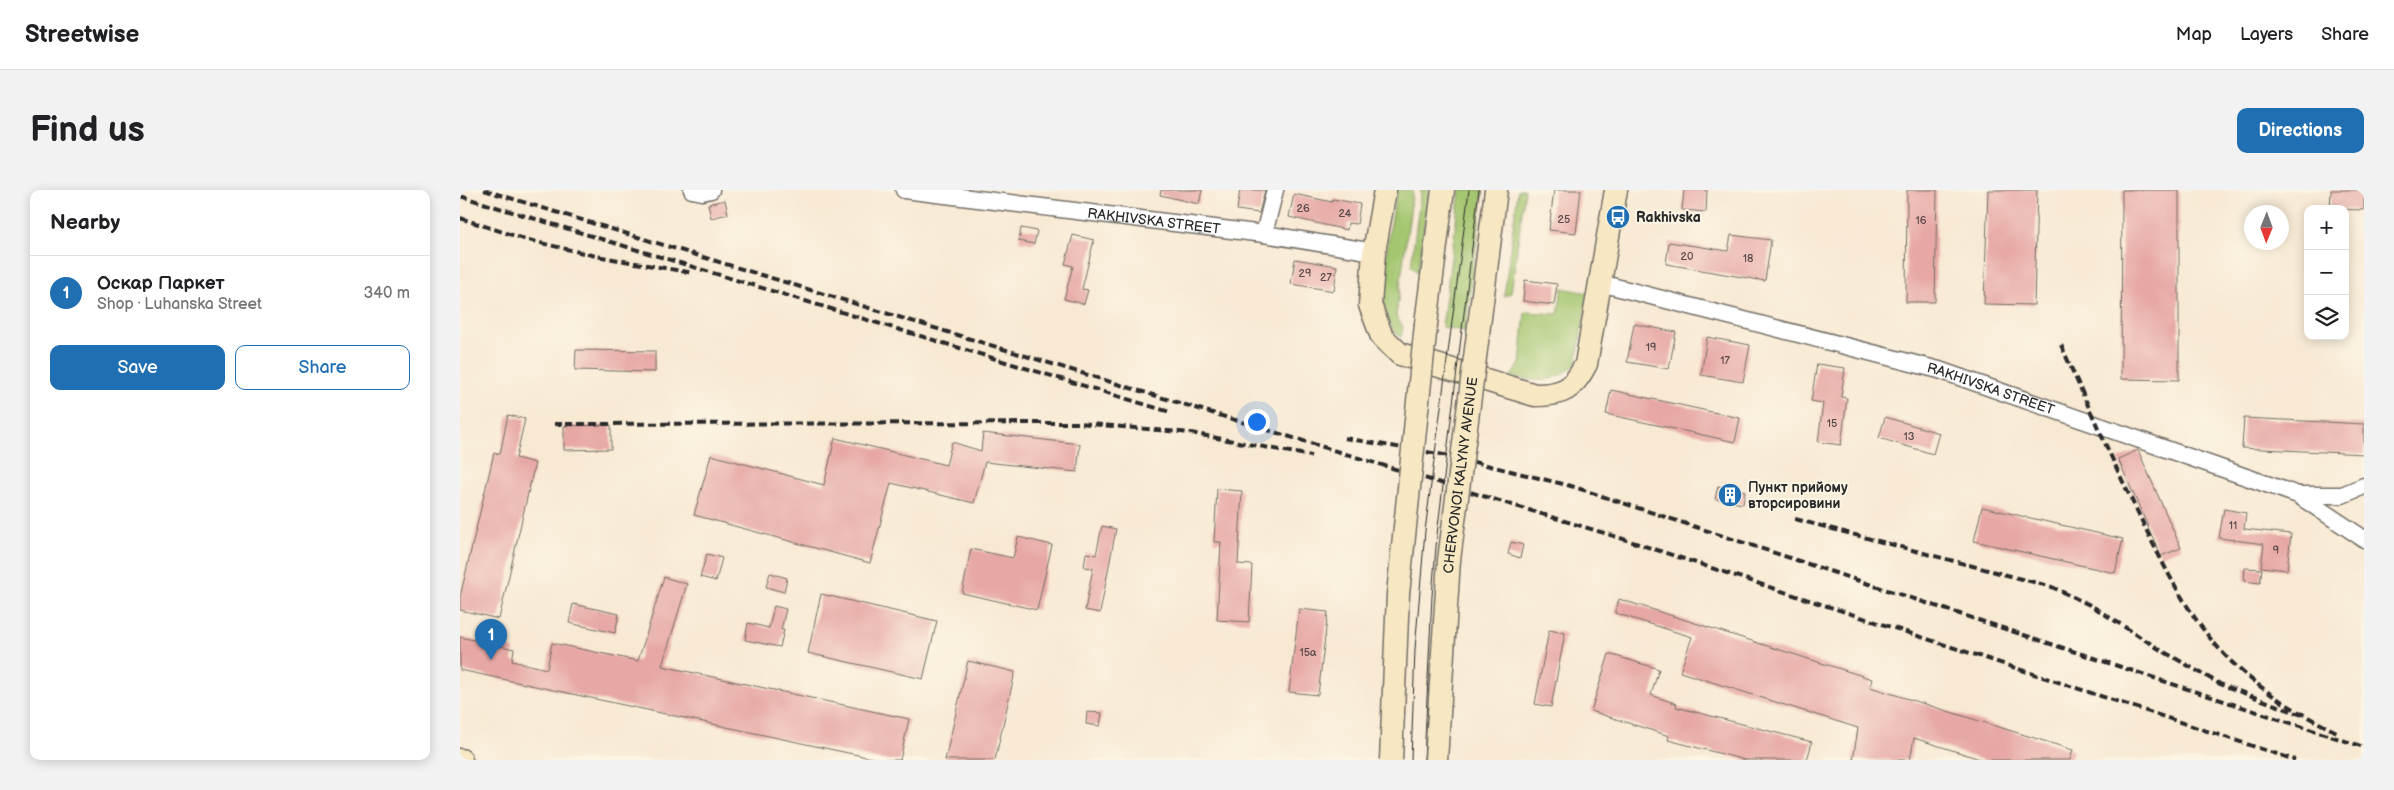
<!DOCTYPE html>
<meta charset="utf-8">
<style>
:root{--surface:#fff;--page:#f2f2f2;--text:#202124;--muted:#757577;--line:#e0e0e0;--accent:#1f6fb2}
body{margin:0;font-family:"Balsamiq Sans",sans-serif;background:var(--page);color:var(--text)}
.controls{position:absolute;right:15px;top:15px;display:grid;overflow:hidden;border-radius:10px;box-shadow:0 2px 12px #0003}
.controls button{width:45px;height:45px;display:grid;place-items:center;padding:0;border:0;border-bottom:1px solid var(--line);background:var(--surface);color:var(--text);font:25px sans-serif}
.compass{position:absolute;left:1784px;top:15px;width:45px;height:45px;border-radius:50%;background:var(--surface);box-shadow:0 2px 12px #0003;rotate:181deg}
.you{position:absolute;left:796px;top:231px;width:18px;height:18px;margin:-12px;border:4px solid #fff;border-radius:50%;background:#1a73e8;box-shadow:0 0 0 8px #1a73e833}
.badge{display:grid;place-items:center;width:32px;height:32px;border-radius:50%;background:var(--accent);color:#fff;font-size:16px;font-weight:700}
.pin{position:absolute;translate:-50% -41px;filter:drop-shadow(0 1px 2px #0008)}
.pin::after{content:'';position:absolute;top:26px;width:18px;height:15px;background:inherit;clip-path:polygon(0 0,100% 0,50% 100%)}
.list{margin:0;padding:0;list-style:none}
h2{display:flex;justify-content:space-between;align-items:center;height:65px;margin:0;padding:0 20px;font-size:21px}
h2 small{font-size:16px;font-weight:400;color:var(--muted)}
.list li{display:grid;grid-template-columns:32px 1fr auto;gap:15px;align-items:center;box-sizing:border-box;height:75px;padding:0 20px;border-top:1px solid var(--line)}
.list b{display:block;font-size:19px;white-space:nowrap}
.list p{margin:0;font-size:16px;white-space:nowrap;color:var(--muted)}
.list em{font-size:16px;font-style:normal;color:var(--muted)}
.actions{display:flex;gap:10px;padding:15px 20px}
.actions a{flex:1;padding:11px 0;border:1px solid var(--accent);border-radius:10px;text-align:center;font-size:18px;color:var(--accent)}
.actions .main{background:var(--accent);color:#fff}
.icon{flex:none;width:28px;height:28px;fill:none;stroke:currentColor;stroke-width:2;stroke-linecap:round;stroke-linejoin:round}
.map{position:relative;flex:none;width:1904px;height:570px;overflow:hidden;border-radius:10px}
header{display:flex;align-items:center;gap:30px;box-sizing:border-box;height:70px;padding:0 25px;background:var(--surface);border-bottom:1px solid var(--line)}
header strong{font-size:24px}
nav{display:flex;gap:28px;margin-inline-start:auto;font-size:18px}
.intro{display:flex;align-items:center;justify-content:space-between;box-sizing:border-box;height:120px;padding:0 30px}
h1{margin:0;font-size:35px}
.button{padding:12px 22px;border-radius:10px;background:var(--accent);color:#fff;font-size:18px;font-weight:700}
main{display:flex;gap:30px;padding:0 30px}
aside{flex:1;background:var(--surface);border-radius:10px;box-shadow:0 2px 12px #0003}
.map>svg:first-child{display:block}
</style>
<header>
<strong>Streetwise</strong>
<nav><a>Map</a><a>Layers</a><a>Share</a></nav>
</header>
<div class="intro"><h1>Find us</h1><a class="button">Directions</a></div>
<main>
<aside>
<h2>Nearby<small></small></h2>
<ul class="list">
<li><span class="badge">1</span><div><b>Оскар Паркет</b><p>Shop · Luhanska Street</p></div><em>340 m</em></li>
</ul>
<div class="actions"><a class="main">Save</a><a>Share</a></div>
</aside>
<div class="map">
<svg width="1904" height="570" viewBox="0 0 1904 570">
<rect width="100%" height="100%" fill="#fcf5e5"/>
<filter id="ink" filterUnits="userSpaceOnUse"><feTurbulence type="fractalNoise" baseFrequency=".02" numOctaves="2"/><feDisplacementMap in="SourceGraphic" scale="10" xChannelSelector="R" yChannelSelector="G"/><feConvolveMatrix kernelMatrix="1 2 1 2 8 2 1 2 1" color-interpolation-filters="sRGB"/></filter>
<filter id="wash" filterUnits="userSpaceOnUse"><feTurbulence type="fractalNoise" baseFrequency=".0096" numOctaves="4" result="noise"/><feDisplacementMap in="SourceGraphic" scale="20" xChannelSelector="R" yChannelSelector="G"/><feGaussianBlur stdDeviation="1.12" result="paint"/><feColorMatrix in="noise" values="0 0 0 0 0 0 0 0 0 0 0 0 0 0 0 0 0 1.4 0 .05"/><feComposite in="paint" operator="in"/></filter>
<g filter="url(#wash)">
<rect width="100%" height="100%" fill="#f8e9d3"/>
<g fill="#a4c66f" stroke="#68784d">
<path d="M937,0H953L936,126L943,137L941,147C908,130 932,30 937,0Z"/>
<path d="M961,0H969L958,83L951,76Z"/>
<path d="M1000,0H1023L1005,141L982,137Z"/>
<path d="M1058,0H1065L1051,103L1044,106Z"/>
<path d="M1102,98L1128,103L1116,174C1091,195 1080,191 1050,187L1060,174L1065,122L1098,124Z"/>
</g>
<g id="blocks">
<g fill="#e7a8a5">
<path d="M701,0H742L739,14L700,5Z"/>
<path d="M780,0H805L799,23L777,20Z"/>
<path d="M1094,0H1121L1116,43L1089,40Z"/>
<path d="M1224,0H1247L1246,22L1222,20Z"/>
<path d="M1447,0H1477L1475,112H1446Z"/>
<path d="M1528,0H1577L1574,115L1524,114Z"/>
<path d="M1662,0H1719V190L1661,189Z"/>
<path d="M1871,0H1904V20L1870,19Z"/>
<path d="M834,4L872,12L873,9L900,14L897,34L888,33L887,40L829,27Z"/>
<path d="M265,10L268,24L251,28L248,14Z"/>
<path d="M561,38L577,41L574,54L559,51Z"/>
<path d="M613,45L634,50L622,99L628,100L624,114L604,109L613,76L605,74Z"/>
<path d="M1271,45L1311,50L1305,91L1206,74L1209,52L1268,61Z"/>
<path d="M835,69L877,76L874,101L831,94Z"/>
<path d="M1065,90L1097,94L1094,115L1063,111Z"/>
<path d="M1174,134L1216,142L1209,179L1167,172Z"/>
<path d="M1247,147L1290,155L1283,192L1241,185Z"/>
<path d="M116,160L195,161V182L115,180Z"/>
<path d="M1357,174L1385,178L1381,207L1387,208L1381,255L1358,252L1363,213L1351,211Z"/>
<path d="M1151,200L1280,228L1275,252L1146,224Z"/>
<path d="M48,225L65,229L56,268L75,273L39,429L0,420V407L34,263L40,264Z"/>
<path d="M1425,227L1479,243L1473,264L1419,248Z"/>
<path d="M1784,228L1904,234V264L1782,258Z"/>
<path d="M151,235V259L104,260V236Z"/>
<path d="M523,243L620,254L617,282L525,272L514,313L431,293L410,373L234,325L251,265L364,295L375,248L486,275L492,252L521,261Z"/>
<path d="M1678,260L1721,358L1701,366L1658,269Z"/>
<path d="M1258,296L1285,301L1283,314L1255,309Z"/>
<path d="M757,299L782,301L778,374L792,375L789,432L757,430L761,352H754Z"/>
<path d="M1522,317L1663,349L1655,383L1514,351Z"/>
<path d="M1764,319L1786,323L1784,339L1831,344L1827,380L1801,377L1804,354L1759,348Z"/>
<path d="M642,336L656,339L640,423L625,420L633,378L624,377L626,363L636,365Z"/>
<path d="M558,347L592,355L577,420L502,403L511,359L553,368Z"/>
<path d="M1051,352L1063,355L1060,368L1048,364Z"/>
<path d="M247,364L262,368L256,391L240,387Z"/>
<path d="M1785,378L1802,379L1800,393L1784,391Z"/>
<path d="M310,383L327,388L324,402L306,397Z"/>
<path d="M204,387L227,394L202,476L449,529L440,570H421L0,480V447L54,459L52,471L87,479L92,453L178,471Z"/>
<path d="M361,404L477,431L463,489L348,463Z"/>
<path d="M1159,409L1412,489L1410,497L1613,560L1610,570H1523L1454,548L1450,570H1393L1398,538L1220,482L1232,447L1155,423Z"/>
<path d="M113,414L159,424L155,443L109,433Z"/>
<path d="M314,416L326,419L321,440H324L320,457L285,450L288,433L309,438Z"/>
<path d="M839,419L868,422L858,505L829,502Z"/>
<path d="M1089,440L1105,443L1091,517L1075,514Z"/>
<path d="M1149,464L1199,479L1191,505L1217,514L1216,517L1352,552L1347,570H1285L1208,550L1209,546L1131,521Z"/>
<path d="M508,471L555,482L535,570H485Z"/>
<path d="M627,522L642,523L640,536L626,534Z"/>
</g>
</g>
</g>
<g filter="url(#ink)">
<use href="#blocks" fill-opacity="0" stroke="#736e66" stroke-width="1"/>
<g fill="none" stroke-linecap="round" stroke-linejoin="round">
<g stroke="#736e66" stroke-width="19">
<g id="minor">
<path d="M232,0L242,2L251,0"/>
<path id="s1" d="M444,0L804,44L914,62"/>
<path d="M804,44L815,0"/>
<path id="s2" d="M1140,93L1479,180L1838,305L1904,349"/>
<path d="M1838,305H1882L1904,296"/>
</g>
</g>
<g stroke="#736e66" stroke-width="25">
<g id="secondary">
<path d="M925,0L914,62L910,115L922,147L940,164L1075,205C1104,205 1113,199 1126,174L1156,0"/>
<path d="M966,134L983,0"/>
<path d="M1018,144L1036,0"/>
<path d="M0,570H1"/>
</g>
</g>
<use href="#minor" stroke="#fff" stroke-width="16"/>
<use href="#secondary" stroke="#f7e8c3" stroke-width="22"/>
<g stroke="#2b2b2b" stroke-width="1">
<path d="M951,570L955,459L965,341L1009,0"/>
<path d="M964,570L972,406L977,345L1019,0"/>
</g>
<g stroke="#2b2b2b" stroke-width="4" stroke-dasharray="8 4" stroke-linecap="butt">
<path d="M24,0L1157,347L1835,570"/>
<path d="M0,6L710,222"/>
<path d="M0,28L64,49L136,66L233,83"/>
<path d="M1601,155C1626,211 1651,268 1678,323C1702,372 1725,422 1762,462C1794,497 1837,523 1879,543"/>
<path d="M94,234L619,233L731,243L851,266"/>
<path d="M884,248L990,266L1111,296L1904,557"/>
<path d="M1335,329L1592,397L1632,416L1699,459L1760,494L1842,525"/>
</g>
<g stroke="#736e66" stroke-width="25" stroke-linecap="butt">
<g id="secondary-bridge">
<path d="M931,570L938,404L966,134"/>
<path id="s3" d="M976,570L989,370L1018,144"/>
</g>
</g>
<use href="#secondary-bridge" stroke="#f7e8c3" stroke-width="22"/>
</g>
</g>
<defs>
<g id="bus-disc" transform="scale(1.25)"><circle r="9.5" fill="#1f6fb2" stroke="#fcf5e5"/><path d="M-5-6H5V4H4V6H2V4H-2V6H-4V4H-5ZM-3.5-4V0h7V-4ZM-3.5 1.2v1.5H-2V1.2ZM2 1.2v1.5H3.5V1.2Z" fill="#fff"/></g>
<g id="building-disc" transform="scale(1.25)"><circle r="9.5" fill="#1f6fb2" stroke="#fcf5e5"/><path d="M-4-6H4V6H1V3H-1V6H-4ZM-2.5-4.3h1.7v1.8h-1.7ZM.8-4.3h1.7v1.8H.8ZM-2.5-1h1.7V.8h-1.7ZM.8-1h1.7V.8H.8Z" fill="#fff"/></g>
</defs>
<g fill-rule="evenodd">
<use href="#bus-disc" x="1158" y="27"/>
<use href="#building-disc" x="1270" y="305"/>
</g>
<g text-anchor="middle" stroke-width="4" stroke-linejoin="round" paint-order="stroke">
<g font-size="11" fill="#5a4a4a">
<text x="843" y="22">26</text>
<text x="885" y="27">24</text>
<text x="1104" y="33">25</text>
<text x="1461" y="34">16</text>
<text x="1227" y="70">20</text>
<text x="1288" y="72">18</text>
<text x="845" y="87">29</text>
<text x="866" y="91">27</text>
<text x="1191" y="161">19</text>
<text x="1265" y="174">17</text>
<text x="1372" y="237">15</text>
<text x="1449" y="250">13</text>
<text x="1773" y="339">11</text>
<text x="1816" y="364">9</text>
<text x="848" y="466">15а</text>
</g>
<g font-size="14" font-weight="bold" fill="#2b2b2b" stroke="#fcf5e5" text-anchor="start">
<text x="1176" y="32">Rakhivska</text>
<text x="1288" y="302">Пункт прийому<tspan x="1288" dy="16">вторсировини</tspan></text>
</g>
<g font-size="14" fill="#2b2b2b" stroke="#fcf5e5">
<text dy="5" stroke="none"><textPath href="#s1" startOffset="252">RAKHIVSKA STREET</textPath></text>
<text dy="5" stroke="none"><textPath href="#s2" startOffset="405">RAKHIVSKA STREET</textPath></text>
<text dy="5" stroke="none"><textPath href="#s3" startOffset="286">CHERVONOI KALYNY AVENUE</textPath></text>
</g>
</g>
</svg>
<div class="controls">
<button>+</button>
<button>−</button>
<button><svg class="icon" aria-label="layers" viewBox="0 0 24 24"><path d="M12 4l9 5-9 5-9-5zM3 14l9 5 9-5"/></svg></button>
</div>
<svg class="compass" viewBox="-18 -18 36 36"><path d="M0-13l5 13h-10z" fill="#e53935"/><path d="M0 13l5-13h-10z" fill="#757577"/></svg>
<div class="you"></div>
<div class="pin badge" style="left:31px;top:470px">1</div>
</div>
</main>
